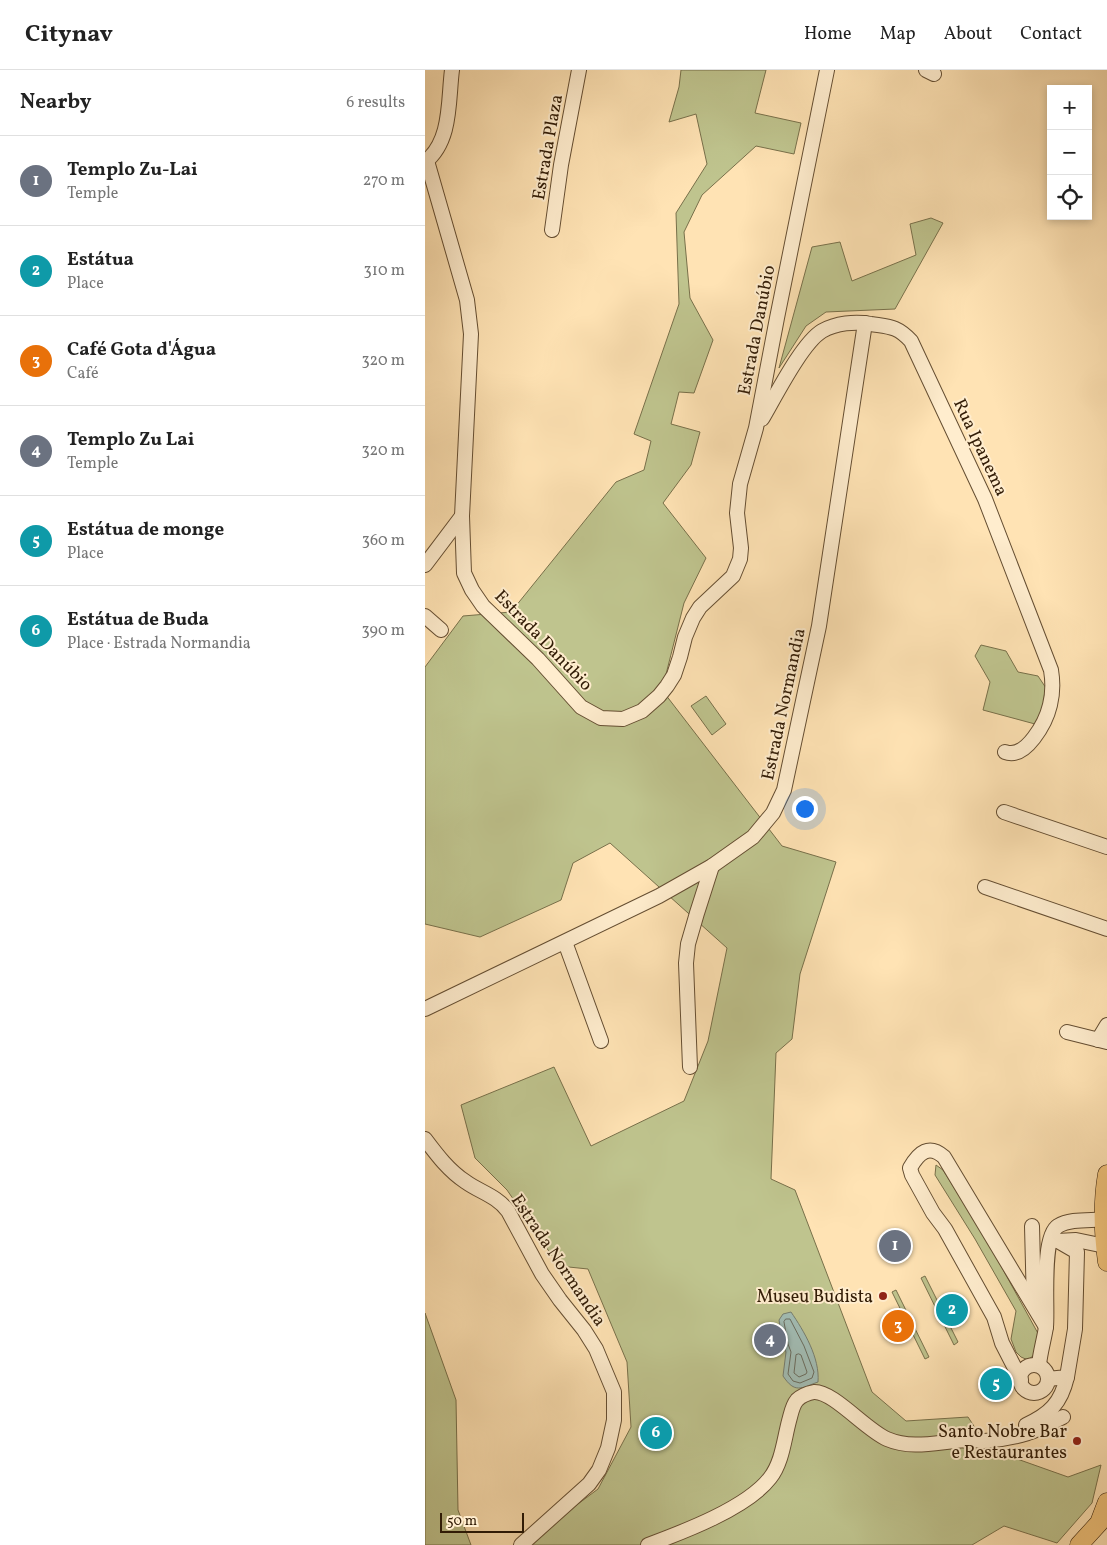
<!DOCTYPE html>
<meta charset="utf-8">
<style>
:root{--surface:#fff;--page:#f2f2f2;--text:#222;--muted:#767676;--line:#e0e0e0;--accent:#d93025}
body{margin:0;font-family:Vollkorn,serif;background:var(--page);color:var(--text)}
.controls{position:absolute;right:15px;top:15px;display:grid;overflow:hidden;border-radius:0px;box-shadow:0 2px 8px #0003}
.controls button{width:45px;height:45px;display:grid;place-items:center;padding:0;border:0;border-bottom:1px solid var(--line);background:var(--surface);color:var(--text);font:25px sans-serif}
.scale{position:absolute;left:15px;bottom:12px;width:84px;box-sizing:border-box;padding-left:5px;border:2px solid #321c06;border-top:0;font-size:14px;line-height:18px;white-space:nowrap;color:#321c06;-webkit-text-stroke:4px #ffedce;paint-order:stroke}
.you{position:absolute;left:379px;top:738px;width:18px;height:18px;margin:-12px;border:4px solid #fff;border-radius:50%;background:#1a73e8;box-shadow:0 0 0 8px #1a73e833}
.badge{display:grid;place-items:center;width:32px;height:32px;border-radius:50%;background:var(--accent);color:#fff;font-size:16px;font-weight:700}
.pin{position:absolute;translate:-50% -50%;border:2px solid #fff;box-shadow:0 1px 5px #0006}
.list{margin:0;padding:0;list-style:none}
h2{display:flex;justify-content:space-between;align-items:center;height:65px;margin:0;padding:0 20px;font-size:21px}
h2 small{font-size:16px;font-weight:400;color:var(--muted)}
.list li{display:grid;grid-template-columns:32px 1fr auto;gap:15px;align-items:center;box-sizing:border-box;height:90px;padding:0 20px;border-top:1px solid var(--line)}
.list b{display:block;font-size:19px;white-space:nowrap}
.list p{margin:0;font-size:16px;white-space:nowrap;color:var(--muted)}
.list em{font-size:16px;font-style:normal;color:var(--muted)}
.icon{flex:none;width:28px;height:28px;fill:none;stroke:currentColor;stroke-width:2;stroke-linecap:round;stroke-linejoin:round}
.map{position:relative;flex:none;width:682px;height:1475px;overflow:hidden}
header{display:flex;align-items:center;gap:30px;box-sizing:border-box;height:70px;padding:0 25px;background:var(--surface);border-bottom:1px solid var(--line)}
header strong{font-size:24px}
nav{display:flex;gap:28px;margin-inline-start:auto;font-size:18px}
main{display:flex}
aside{flex:1;background:var(--surface)}
.map>svg:first-child{display:block}
</style>
<header>
<strong>Citynav</strong>
<nav><a>Home</a><a>Map</a><a>About</a><a>Contact</a></nav>
</header>
<main>
<aside>
<h2>Nearby<small>6 results</small></h2>
<ul class="list">
<li><span class="badge" style="background:#6b7280">1</span><div><b>Templo Zu-Lai</b><p>Temple</p></div><em>270 m</em></li>
<li><span class="badge" style="background:#0f9aa8">2</span><div><b>Estátua</b><p>Place</p></div><em>310 m</em></li>
<li><span class="badge" style="background:#e8710a">3</span><div><b>Café Gota d'Água</b><p>Café</p></div><em>320 m</em></li>
<li><span class="badge" style="background:#6b7280">4</span><div><b>Templo Zu Lai</b><p>Temple</p></div><em>320 m</em></li>
<li><span class="badge" style="background:#0f9aa8">5</span><div><b>Estátua de monge</b><p>Place</p></div><em>360 m</em></li>
<li><span class="badge" style="background:#0f9aa8">6</span><div><b>Estátua de Buda</b><p>Place · Estrada Normandia</p></div><em>390 m</em></li>
</ul>
</aside>
<div class="map">
<svg width="682" height="1475" viewBox="0 0 682 1475">
<rect width="100%" height="100%" fill="#ffe3b4"/>
<filter id="stains"><feTurbulence type="fractalNoise" baseFrequency=".004" numOctaves="4"/><feColorMatrix values="0 0 0 0 .2 0 0 0 0 .09 0 0 0 0 .02 0 0 0 .5 -.17"/></filter>
<radialGradient id="worn" r=".72"><stop offset=".6" stop-color="#630" stop-opacity="0"/><stop offset="1" stop-color="#630" stop-opacity=".3"/></radialGradient>
<g fill="#bfc48e" stroke="#78704a">
<path d="M256,0H341L330,43L376,53L369,84L331,76L277,125L259,162L265,228L288,270L269,323L254,322L246,354L275,362L266,395L238,433L281,488L259,533L237,620L357,776L411,792L375,904L367,969L351,983L346,1109L370,1120L447,1322L481,1351L543,1347L564,1379L643,1407L676,1395L667,1433L632,1473L579,1456L547,1475H98L173,1419L206,1357L202,1292L163,1199L134,1196L82,1120L50,1088L36,1035L129,997L166,1076L259,1031L283,971L302,878L185,773L148,793L136,830L55,867L0,854V597L38,546L86,542L191,412L219,400L226,371L209,364L254,234L251,143L282,94L271,44L244,52L254,17Z"/>
<path d="M506,148L518,153L470,239L401,242L381,256L354,298L387,177L415,172L427,211L491,185L485,154Z"/>
<path d="M556,575L581,581L593,602L613,606L623,621L622,646L610,654L558,640L565,612L550,586Z"/>
<path d="M281,626L301,654L287,665L266,636Z"/>
<path d="M511,1095L518,1100L559,1165L615,1267L609,1285L603,1290L596,1287L591,1282L586,1269L591,1241L550,1169L510,1105Z"/>
<path d="M500,1206L533,1272L529,1275L496,1208Z"/>
<path d="M471,1220L504,1287L500,1289L467,1222Z"/>
<path d="M0,1243L31,1330L33,1440L46,1475H0Z"/>
</g>
<path fill="#a2bdb5" stroke="#757d6f" d="M366,1242C379,1261 395,1288 393,1312C376,1318 370,1324 358,1306L361,1282L358,1276L354,1250L358,1244Z"/>
<g fill="none" stroke-linecap="round" stroke-linejoin="round">
<g stroke="#6a6c5e" stroke-width="1">
<path d="M361,1249H365L379,1276L389,1302L387,1308L375,1313L368,1311L363,1304L366,1282L363,1274L359,1252Z"/>
<path d="M374,1284L376,1285L382,1302L381,1304L374,1307L369,1303L371,1285Z"/>
</g>
<g stroke="#654e32" stroke-width="16">
<g id="minor">
<path d="M501,0L509,4"/>
<path d="M2,91L42,230L46,264L37,446L39,503L47,520L58,536L113,589L156,637L176,648L198,649L217,641L234,626L242,616L249,605L255,587L260,567L268,548L275,537L308,506L315,489L316,478L312,443L315,414L331,358L352,248L402,0"/>
<path d="M0,92C27,71 23,30 27,0"/>
<path d="M127,160L136,95L154,0"/>
<path d="M337,349C350,327 377,273 397,261C411,253 430,251 446,254C465,257 472,256 486,271L560,429L626,600C628,612 628,623 625,635C621,652 601,690 580,682"/>
<path d="M0,495L37,446"/>
<path d="M0,546L16,560"/>
<path d="M579,742L682,777"/>
<path d="M560,817L682,859"/>
<path d="M140,872L176,971"/>
<path d="M0,939L234,826L287,796L328,767L348,743L359,720L394,556L440,253"/>
<path d="M642,962L682,972"/>
<path d="M673,970L682,955"/>
<path d="M265,997L261,893L263,874L272,843L287,796"/>
<path d="M0,1069C12,1085 24,1101 41,1112C55,1122 72,1126 83,1141L117,1204L135,1230L159,1260L171,1279L189,1322V1350L183,1378L174,1400L164,1414L96,1475"/>
<path d="M607,1156L609,1235"/>
<path d="M632,1171L651,1170L680,1176"/>
<path d="M614,1295C615,1283 619,1270 621,1257C623,1237 616,1167 633,1156C646,1148 667,1151 682,1149"/>
<circle cx="609" cy="1309" r="14"/>
<path d="M623,1309L642,1307L650,1259L652,1182L633,1171"/>
<path d="M596,1310L577,1273L569,1247L520,1159L508,1143L487,1105L485,1098C494,1082 504,1074 519,1087L621,1257"/>
<path d="M601,1355C625,1344 636,1333 642,1307"/>
<path d="M223,1475C258,1462 322,1438 345,1408C357,1393 359,1370 364,1351C366,1344 367,1336 372,1330C376,1326 384,1323 389,1322C408,1321 441,1360 462,1369C490,1381 518,1370 547,1370C551,1370 555,1371 559,1371C573,1370 590,1367 603,1363C615,1359 627,1352 638,1347"/>
</g>
</g>
<g stroke="#321c06" stroke-width="19">
<g id="major">
<path d="M682,1104C677,1133 678,1163 682,1192"/>
<path d="M654,1475L674,1453L682,1432"/>
</g>
</g>
<use href="#minor" stroke="#ffedce" stroke-width="14"/>
<use href="#major" stroke="#f0c27a" stroke-width="18"/>
</g>
<g fill="#8f2418" stroke="#ffedce" stroke-width="2">
<circle cx="458" cy="1226" r="5"/>
<circle cx="652" cy="1371" r="5"/>
</g>
<g text-anchor="middle" stroke-width="4" stroke-linejoin="round" paint-order="stroke">
<g font-size="18" fill="#321c06" stroke="#ffedce">
<text transform="translate(122 77) rotate(-80)" y="6">Estrada Plaza</text>
<text transform="translate(331 260) rotate(-79)" y="6">Estrada Danúbio</text>
<text transform="translate(556 377) rotate(65)" y="6">Rua Ipanema</text>
<text transform="translate(119 570) rotate(46)" y="6">Estrada Danúbio</text>
<text transform="translate(358 634) rotate(-78)" y="6">Estrada Normandia</text>
<text transform="translate(134 1190) rotate(56)" y="6">Estrada Normandia</text>
</g>
<g font-size="18" fill="#321c06" stroke="#ffedce" text-anchor="end">
<text x="448" y="1232">Museu Budista</text>
<text x="642" y="1367">Santo Nobre Bar<tspan x="642" dy="21">e Restaurantes</tspan></text>
</g>
</g>
<rect width="100%" height="100%" filter="url(#stains)"/>
<rect width="100%" height="100%" fill="url(#worn)"/>
</svg>
<div class="controls">
<button>+</button>
<button>−</button>
<button><svg class="icon" aria-label="locate" viewBox="0 0 24 24"><circle cx="12" cy="12" r="6"/><path d="M12 2v4M12 18v4M2 12h4M18 12h4"/></svg></button>
</div>
<div class="scale">50 m</div>
<div class="you"></div>
<div class="pin badge" style="left:470px;top:1176px;background:#6b7280">1</div>
<div class="pin badge" style="left:527px;top:1240px;background:#0f9aa8">2</div>
<div class="pin badge" style="left:473px;top:1256px;background:#e8710a">3</div>
<div class="pin badge" style="left:345px;top:1270px;background:#6b7280">4</div>
<div class="pin badge" style="left:571px;top:1314px;background:#0f9aa8">5</div>
<div class="pin badge" style="left:231px;top:1363px;background:#0f9aa8">6</div>
</div>
</main>
